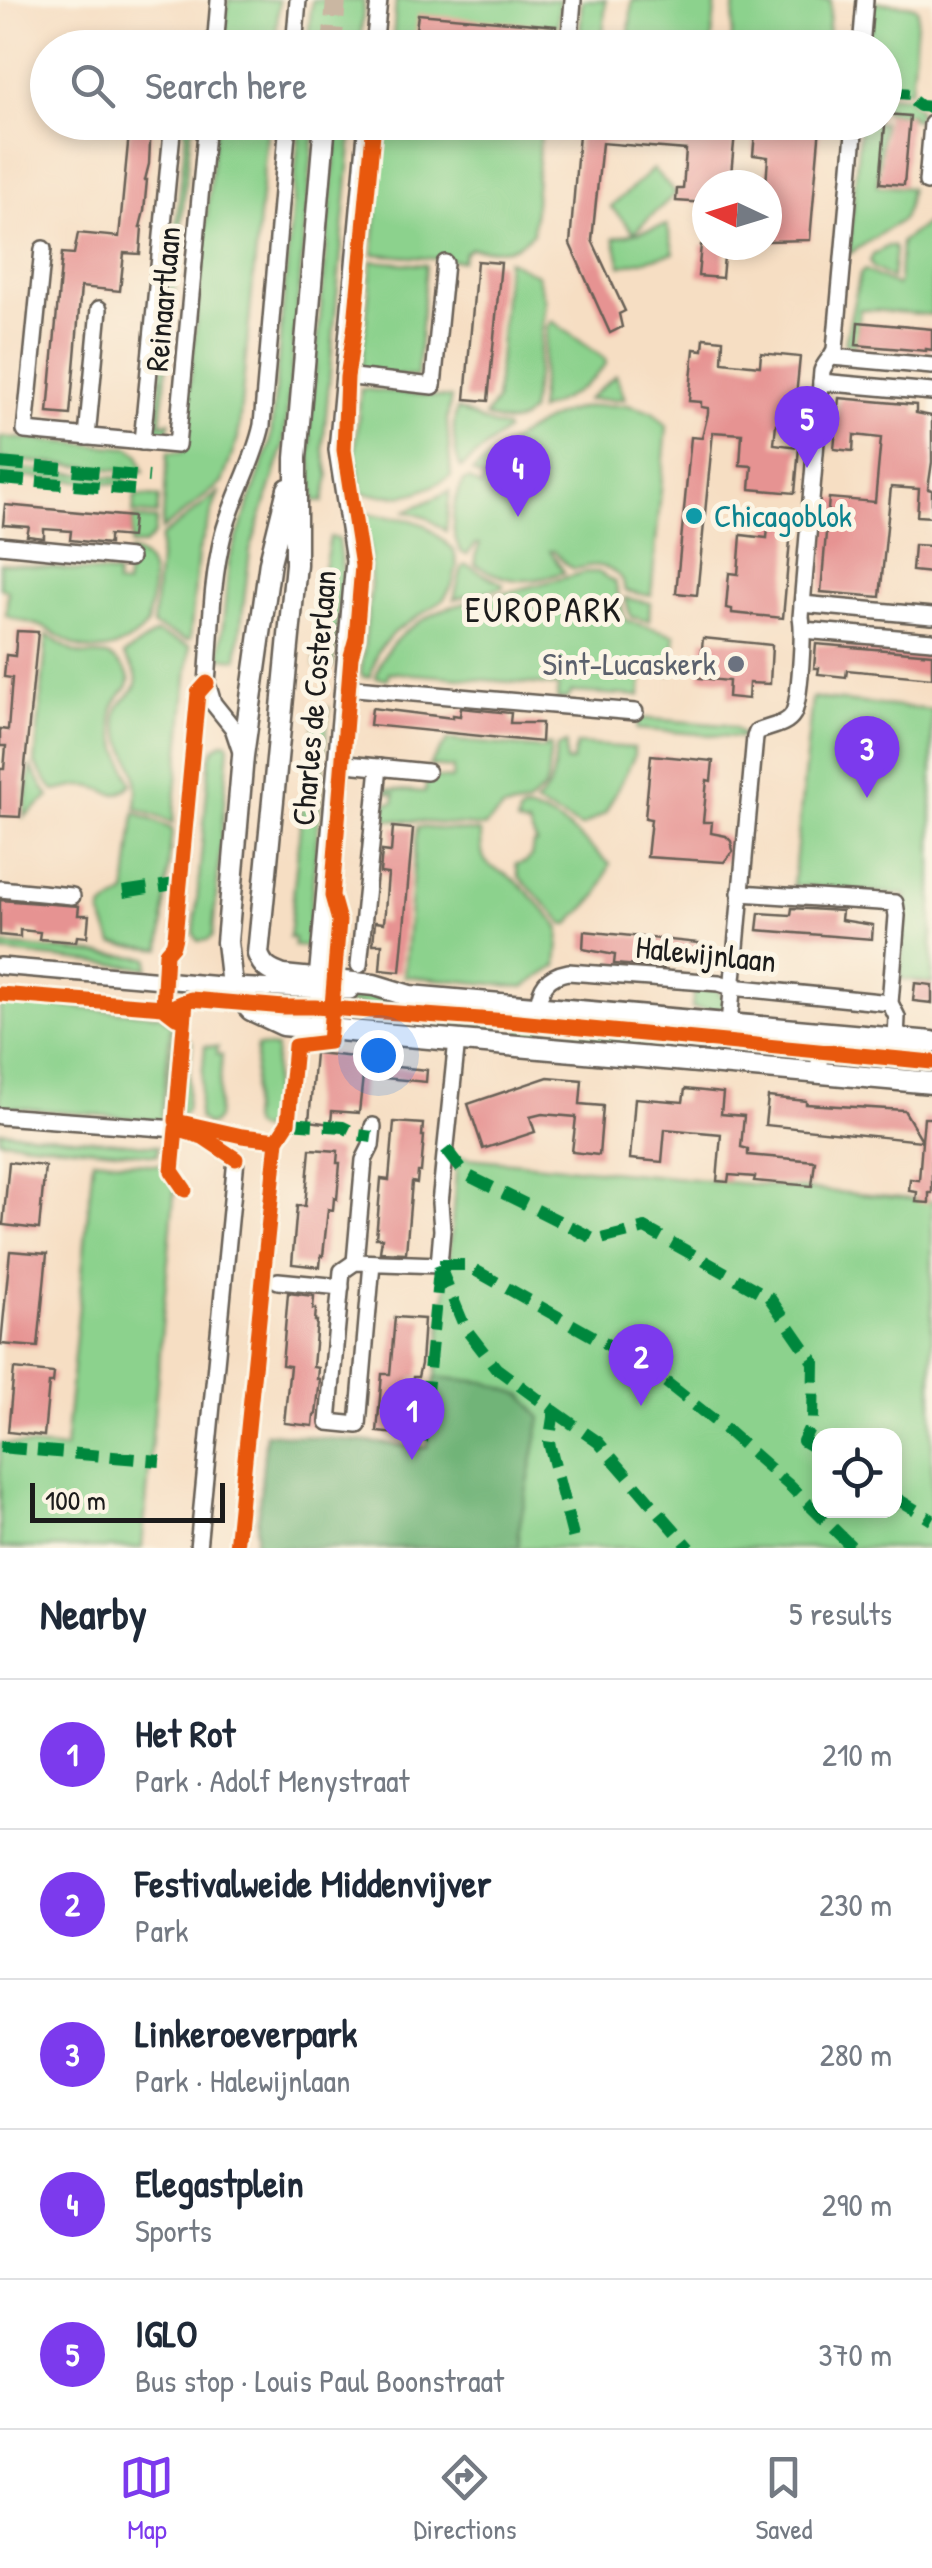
<!DOCTYPE html>
<meta charset="utf-8">
<style>
:root{--surface:#fff;--page:#f2f2f3;--text:#1f2937;--muted:#747a83;--line:#e0e1e3;--accent:#7c3aed}
body{margin:0;font-family:"Patrick Hand",sans-serif;background:var(--page);color:var(--text)}
.controls{position:absolute;right:30px;bottom:30px;display:grid;overflow:hidden;border-radius:20px;box-shadow:0 5px 15px #0003}
.controls button{width:90px;height:90px;display:grid;place-items:center;padding:0;border:0;border-bottom:2px solid var(--line);background:var(--surface);color:var(--text);font:50px sans-serif}
.compass{position:absolute;left:692px;top:170px;width:90px;height:90px;border-radius:50%;background:var(--surface);box-shadow:0 5px 15px #0003;rotate:274deg}
.scale{position:absolute;left:30px;bottom:25px;width:195px;box-sizing:border-box;padding-left:10px;border:5px solid #1c1c1c;border-top:0;font-size:28px;line-height:35px;white-space:nowrap;color:#1c1c1c;-webkit-text-stroke:8px #fcf5e5;paint-order:stroke}
.you{position:absolute;left:378px;top:1055px;width:35px;height:35px;margin:-25px;border:8px solid #fff;border-radius:50%;background:#1a73e8;box-shadow:0 0 0 15px #1a73e833}
.badge{display:grid;place-items:center;width:65px;height:65px;border-radius:50%;background:var(--accent);color:#fff;font-size:32px;font-weight:700}
.pin{position:absolute;translate:-50% -82px;filter:drop-shadow(0 2px 5px #0008)}
.pin::after{content:'';position:absolute;top:52px;width:35px;height:30px;background:inherit;clip-path:polygon(0 0,100% 0,50% 100%)}
.list{margin:0;padding:0;list-style:none}
h2{display:flex;justify-content:space-between;align-items:center;height:130px;margin:0;padding:0 40px;font-size:42px}
h2 small{font-size:32px;font-weight:400;color:var(--muted)}
.list li{display:grid;grid-template-columns:65px 1fr auto;gap:30px;align-items:center;box-sizing:border-box;height:150px;padding:0 40px;border-top:2px solid var(--line)}
.list b{display:block;font-size:38px;white-space:nowrap}
.list p{margin:0;font-size:32px;white-space:nowrap;color:var(--muted)}
.list em{font-size:32px;font-style:normal;color:var(--muted)}
.icon{flex:none;width:55px;height:55px;fill:none;stroke:currentColor;stroke-width:2;stroke-linecap:round;stroke-linejoin:round}
.map{position:relative;flex:none;width:932px;height:1548px;overflow:hidden}
.search{position:absolute;background:var(--surface);box-shadow:0 5px 15px #0003;left:30px;right:30px;top:30px;height:110px;display:flex;align-items:center;gap:25px;box-sizing:border-box;padding:0 35px;border-radius:55px;color:var(--muted);font-size:38px}
.sheet{height:880px;background:var(--surface)}
nav{display:flex;justify-content:space-around;align-items:center;box-sizing:border-box;height:140px;border-top:2px solid var(--line);background:var(--surface);font-size:28px;color:var(--muted)}
nav a{display:grid;justify-items:center;gap:5px}
nav .on{color:var(--accent)}
.map>svg:first-child{display:block}
</style>
<div class="map">
<svg width="932" height="1548" viewBox="0 0 932 1548">
<rect width="100%" height="100%" fill="#fcf5e5"/>
<filter id="ink" filterUnits="userSpaceOnUse"><feTurbulence type="fractalNoise" baseFrequency=".01" numOctaves="2"/><feDisplacementMap in="SourceGraphic" scale="20" xChannelSelector="R" yChannelSelector="G"/><feConvolveMatrix kernelMatrix="1 2 1 2 8 2 1 2 1" color-interpolation-filters="sRGB"/></filter>
<filter id="wash" filterUnits="userSpaceOnUse"><feTurbulence type="fractalNoise" baseFrequency=".0048" numOctaves="4" result="noise"/><feDisplacementMap in="SourceGraphic" scale="40" xChannelSelector="R" yChannelSelector="G"/><feGaussianBlur stdDeviation="2.25" result="paint"/><feColorMatrix in="noise" values="0 0 0 0 0 0 0 0 0 0 0 0 0 0 0 0 0 1.4 0 .05"/><feComposite in="paint" operator="in"/></filter>
<g filter="url(#wash)">
<rect width="100%" height="100%" fill="#f6dec3"/>
<g fill="#8cd28d" stroke="#547754" stroke-width="2.5" fill-rule="evenodd">
<path d="M228,0H279L275,47H224Z"/>
<path d="M312,0H364L360,47H307Z"/>
<path d="M396,0H560L556,47L455,48L393,42Z"/>
<path d="M582,0H606L602,47H579Z"/>
<path d="M632,0H716L711,47H628Z"/>
<path d="M735,0H831L827,47H731Z"/>
<path d="M871,2L915,6L918,11L911,90L885,88L884,48H867Z"/>
<path d="M884,95L910,97V102L919,109L917,120L911,119V114L885,112Z"/>
<path d="M179,123H199V125L191,130L161,424L170,421L168,431L160,439L150,434V419L156,424L186,131Z"/>
<path d="M216,123H268L238,438L222,483L162,530L168,452L183,453Z"/>
<path d="M300,123H315L284,445L250,551L237,659L220,657L229,561L270,444Z"/>
<path d="M338,123H353L323,447L329,476L323,502L315,501L310,455L312,438L309,437Z"/>
<path d="M385,123H545L539,145L533,233C509,255 502,250 471,248L465,252L462,261L373,254Z"/>
<path d="M860,123H883L877,186L910,188L907,208L902,220L849,254Z"/>
<path d="M653,169L676,193L634,232L611,207Z"/>
<path d="M932,219V315L860,309L856,345L845,343L860,274L865,270L897,286L899,281L901,242Z"/>
<path d="M667,225L674,253L621,266L614,238Z"/>
<path d="M888,246H893L895,250L892,279L872,267L870,261L873,255Z"/>
<path d="M507,260L537,275L545,301L538,366L530,412C517,427 502,424 485,416L496,401Z"/>
<path d="M372,261L426,265L417,377L361,372Z"/>
<path d="M552,321L605,359L606,364C589,387 563,400 538,411L547,327Z"/>
<path d="M616,375L625,399L587,400Z"/>
<path d="M361,389L451,398L447,419L451,476C415,497 403,499 362,493L355,452Z"/>
<path d="M627,405L653,412L667,426L651,596L625,591C623,573 606,564 589,566C582,567 579,570 572,568C565,565 559,557 554,551H550L564,572C529,585 509,583 475,565V556L480,544H476L467,555L461,552C449,530 451,503 464,481L469,479L481,487L482,482L487,481L472,472C505,446 538,418 580,408C595,405 612,405 627,405Z"/>
<path d="M457,409L492,425L505,428L506,431L461,468C454,454 451,424 457,409Z"/>
<path d="M0,437L130,448L139,455L144,472L0,459Z"/>
<path d="M0,467L126,478V485L0,475Z"/>
<path d="M450,491L446,531L427,518L406,511Z"/>
<path d="M219,492L198,553L190,639L186,640L153,626L161,537Z"/>
<path d="M135,495L159,497L157,515L133,513Z"/>
<path d="M362,513L411,520L425,525L454,550L457,566L452,586L443,600L393,633L378,651L370,677H363L361,674L371,585L369,546Z"/>
<path d="M133,518L157,520L154,535L144,545H131Z"/>
<path d="M330,537L338,539L342,569L333,667L315,666L323,574Z"/>
<path d="M130,552C164,557 150,600 147,625C132,645 101,657 77,646C65,641 55,632 43,627C31,622 17,621 6,615L8,590L0,588V563L117,574L116,585L126,586Z"/>
<path d="M466,565L503,584L502,588L454,599L462,567Z"/>
<path d="M586,572H598L615,582L625,620L675,635L671,674L643,673L640,696L572,692L568,698L557,700L558,686L389,672L387,679L376,678C383,641 415,622 447,608Z"/>
<path d="M625,598L650,603L649,621L631,617Z"/>
<path d="M156,633L190,646L173,823L136,808C137,794 138,782 134,769C129,753 116,733 116,716C116,700 141,694 136,675C134,669 127,661 124,655Z"/>
<path d="M47,635C57,641 69,651 81,654C91,657 103,652 112,658C151,688 112,689 112,716C113,739 125,763 132,784C111,805 109,787 87,786C75,785 65,790 54,791L35,764Z"/>
<path d="M812,698L932,710V983L900,979L906,895L793,885Z"/>
<path d="M316,707L329,708L307,947L294,946V938H289L307,756H311Z"/>
<path d="M638,718L726,725L735,728L746,738L637,729Z"/>
<path d="M448,740L544,749L545,745H551L547,782L544,789L527,805L503,809L484,827L385,819L386,803L394,802L395,794L387,793V789L425,792L427,777L452,779L453,768L429,766Z"/>
<path d="M224,742L228,743L229,746L213,932L212,937L208,940L198,941L194,934L210,758L214,748Z"/>
<path d="M566,743V762H572L577,744L634,748V757L605,813L581,827L535,804C556,784 552,774 557,747Z"/>
<path d="M31,767L49,797L24,817Z"/>
<path d="M523,810C557,811 586,844 610,864L598,895L569,924H565L519,877L516,864L526,862L531,857L533,844L537,843L528,825L525,826L517,823L519,814Z"/>
<path d="M135,812L172,829L161,949L113,944L101,914L103,908L126,894Z"/>
<path d="M417,827L479,832L481,834C480,874 494,863 518,883C533,896 545,912 559,926L560,931L557,966L524,987L404,976Z"/>
<path d="M0,945L149,958L148,968L0,952Z"/>
<path d="M694,987L715,988L724,999L725,1011L692,1008Z"/>
<path d="M342,993L493,1007L499,1010V1018L341,1003Z"/>
<path d="M0,1001L160,1015L171,1024L161,1121L0,1106Z"/>
<path d="M340,1011L498,1025L497,1031L492,1035L340,1021Z"/>
<path d="M521,1013L810,1040L813,1048L520,1020Z"/>
<path d="M174,1027L180,1031L172,1122L165,1121Z"/>
<path d="M519,1027L812,1053L804,1064L521,1038Z"/>
<path d="M186,1036L192,1042L186,1110L178,1119Z"/>
<path d="M829,1041L922,1048L921,1058L827,1050Z"/>
<path d="M205,1046L218,1047L217,1054L222,1055L217,1118L212,1124L207,1125L198,1118Z"/>
<path d="M257,1046L276,1048L270,1123L260,1130L252,1126L250,1121Z"/>
<path d="M827,1056L921,1064L920,1075L826,1064Z"/>
<path d="M0,1131L158,1146L157,1155L0,1140Z"/>
<path d="M457,1157L932,1201V1548H255L266,1433L428,1447L450,1250ZM820,1436H894V1510H820Z"/>
<path d="M93,1159L168,1166V1174L175,1184L142,1548H0V1443L65,1449Z"/>
</g>
<path fill="#71b478" stroke="#46684a" stroke-width="2.5" d="M435,1377L485,1382L523,1395L541,1418L518,1534L519,1548H255L266,1433L427,1448Z"/>
<g id="blocks">
<g fill="#e69392">
<path d="M418,14L556,26L554,48L415,37Z"/>
<path d="M886,114L910,116L904,185L880,183Z"/>
<path d="M151,122L149,164L145,180H147L144,211L140,227H142L140,254L124,253L120,291L81,287L70,415L48,413L62,253L74,254L78,233L119,237L130,123Z"/>
<path d="M580,122H660L712,127L713,122H736L730,185H707V203L676,201L677,189H683L686,150L602,143L592,240L625,311L619,314L622,327L610,333L570,244Z"/>
<path d="M756,122H801L820,126L810,240L767,241L766,185L768,157L753,155Z"/>
<path d="M701,245H725L722,278L698,276Z"/>
<path d="M477,261L501,263L488,401L465,399Z"/>
<path d="M858,322L932,329V350L926,349V351L856,345Z"/>
<path d="M704,338L723,340L722,362L760,366L761,353L800,357L793,426L776,424L774,444L799,447L795,493L750,489L752,466L740,465L742,434L713,432L697,595L676,593L691,437L702,438L708,413V408L701,407V402L689,401L694,349L703,350Z"/>
<path d="M839,398L916,405V413L932,416V462L928,489L932,490V517L917,516L919,489L891,487L880,597L821,592L829,498L875,502L881,438L854,435L853,451L834,449Z"/>
<path d="M5,505L133,517L131,537L109,535V544L70,540L71,531L44,529V538L27,536L29,527L3,525Z"/>
<path d="M769,515L792,518L783,618L732,613V609L726,608L729,573L738,574L741,535L767,538Z"/>
<path d="M914,545L932,546V573L912,571Z"/>
<path d="M17,631L38,632L20,817L0,816V769H4L6,746H0V729L8,730L12,678L4,677L6,655L15,656Z"/>
<path d="M703,638L772,645L770,684L749,683L748,699L728,697L729,681L699,678Z"/>
<path d="M816,644L932,654V678L847,670L846,677L818,674L819,668H814Z"/>
<path d="M372,708L453,718V715L460,716L461,708L511,713L510,723H542L541,742L370,725Z"/>
<path d="M651,755L713,761L711,781L707,780L703,822H712L711,833L726,836L731,841L733,851L724,862L647,857L651,819L645,818Z"/>
<path d="M393,827L413,829L400,972L380,970L382,944H373L375,922L384,923L388,874L380,873L382,851L391,852Z"/>
<path d="M0,900L79,906L78,915H89L87,937L77,936L76,942L39,939L40,932L20,930V937L0,935Z"/>
<path d="M792,908L842,911L841,920L873,925L872,939L757,930L759,913L791,915Z"/>
<path d="M584,931L699,943L697,961L665,960L664,968L614,964L615,955L583,949Z"/>
<path d="M915,983L932,985V1003L913,1001Z"/>
<path d="M315,1053L365,1058L364,1064L427,1070L426,1082L363,1076L359,1113L332,1111L331,1124L309,1121Z"/>
<path d="M548,1077L582,1080L580,1104L603,1106L599,1155L572,1152L576,1117L542,1114L530,1117L535,1132L483,1149L468,1104Z"/>
<path d="M685,1089L723,1093L721,1114L744,1116L741,1147L748,1149V1155L815,1161L812,1186L754,1181L755,1177L729,1175L728,1182L717,1181L721,1134L665,1129L662,1162L630,1159L635,1098L683,1102Z"/>
<path d="M768,1097L806,1101V1104L904,1110L922,1140L924,1118H932V1193H929V1203L916,1202L917,1192L909,1191L910,1179L919,1180L922,1141L765,1125Z"/>
<path d="M394,1122L423,1124L422,1136H424L421,1172H418L417,1183L412,1182L406,1253L380,1252L382,1238H376L381,1179L389,1180Z"/>
<path d="M310,1149L338,1151L337,1163H340L337,1199L334,1198L333,1210L328,1209L323,1256L321,1255L320,1267L292,1264L297,1206H305Z"/>
<path d="M9,1162L45,1166L39,1229L3,1225Z"/>
<path d="M10,1251L47,1254L38,1347L1,1344Z"/>
<path d="M288,1293L314,1296L313,1309H316L315,1321H317L313,1367L318,1368L317,1379H320L316,1415H314L313,1426L284,1423L290,1366L282,1365Z"/>
<path d="M395,1317L424,1319L421,1364L418,1377H413L405,1435L377,1432L382,1374H390Z"/>
<path d="M14,1369L54,1373L53,1383H49L44,1436L8,1432Z"/>
</g>
</g>
</g>
<g filter="url(#ink)">
<use href="#blocks" fill-opacity="0" stroke="#686056" stroke-width="2.5"/>
<g fill="none" stroke-linecap="round" stroke-linejoin="round">
<path stroke="#cab7a2" stroke-width="20" stroke-dasharray="20 10" stroke-linecap="butt" d="M332,48L336,0"/>
<g stroke="#686056" stroke-width="20">
<g id="street">
<path d="M215,48L219,0"/>
<path d="M294,48L298,0"/>
<path d="M374,48L379,0"/>
<path d="M569,48L573,0"/>
<path d="M861,48L865,0"/>
<path d="M927,182L932,124"/>
<path d="M43,249L25,431L177,445L207,122"/>
<path d="M832,357L932,366"/>
<path d="M344,376L433,386L445,263"/>
<path d="M821,382L932,392"/>
<path d="M87,437L99,309"/>
<path d="M142,442L173,122"/>
<path d="M0,545L130,558"/>
<path d="M802,604L932,616"/>
<path d="M803,630L932,641"/>
<path d="M344,687L635,712"/>
<path d="M242,755L233,728L213,703L207,683C211,634 211,582 223,535C233,497 254,463 262,425L288,122"/>
<path d="M337,763L427,772"/>
<path d="M0,889L72,896"/>
<path d="M740,893L895,903L897,916L890,1003L897,1017L896,1039"/>
<path d="M359,965L379,767"/>
<path d="M0,966L232,986L350,991"/>
<path d="M317,980L354,561L337,450L367,122"/>
<path d="M324,991C313,1004 313,1020 329,1029"/>
<path d="M538,1007C540,987 547,976 568,972L719,983L732,987L890,1003"/>
<path d="M729,1024L755,737L757,732C769,726 786,726 793,714C800,701 804,632 801,617L822,371C825,362 832,358 835,349L855,122"/>
<path d="M818,1073L822,1032"/>
<path d="M0,1116L176,1129L203,1137L236,1159L198,1548"/>
<path d="M355,1262L364,1160L371,1146L373,1126"/>
<path d="M372,1263L358,1425L328,1422L342,1271L355,1262L439,1265L442,1230L440,1203L457,1040"/>
<path d="M278,1281L341,1287"/>
</g>
</g>
<g stroke="#686056" stroke-width="25">
<g id="secondary">
<path d="M325,122L296,458V564L258,954C263,968 270,971 283,976L374,985L410,996L932,1042"/>
<path d="M288,489L270,562L243,756L227,942L232,986L237,995L251,1010L283,1025L932,1083"/>
</g>
</g>
<use href="#street" stroke="#fff" stroke-width="15"/>
<use href="#secondary" stroke="#fff" stroke-width="20"/>
<g stroke="#00873e" stroke-width="12" stroke-dasharray="25 12" stroke-linecap="butt">
<path d="M884,92L913,94L912,100L920,106L932,107"/>
<path d="M0,463L149,477"/>
<path d="M0,479L134,490"/>
<path d="M123,892L181,883"/>
<path d="M288,1123L343,1127L359,1135L372,1137"/>
<path d="M446,1149L465,1174L597,1240L645,1228L769,1297L814,1362L813,1420L803,1441L820,1451"/>
<path d="M439,1265H466L610,1346L662,1379L730,1433L789,1485L853,1548"/>
<path d="M439,1265L465,1328L496,1368L554,1411L549,1443L576,1548"/>
<path d="M554,1411L598,1442L690,1548"/>
<path d="M422,1442L439,1270"/>
<path d="M0,1447L160,1461"/>
<path d="M894,1497L932,1520"/>
</g>
<g stroke="#fcf5e5" stroke-width="21">
<g id="cycleway">
<path d="M0,994L163,1007L176,1017"/>
<path d="M186,1001L176,1121L242,1136L277,1140"/>
<path d="M163,1007L166,953L173,945L175,937L198,693L207,683"/>
<path d="M167,1009L191,999L284,1007H315L508,1021L932,1062"/>
<path d="M185,1190L172,1171L176,1129L203,1137L236,1159"/>
<path d="M236,1548L277,1140L288,1123L295,1046L329,1042L339,921L332,896L351,656L356,638L362,566L344,450L347,377L355,324L374,122"/>
</g>
</g>
<use href="#cycleway" stroke="#e8590c" stroke-width="15"/>
</g>
</g>
<circle fill="#0f9aa8" stroke="#fcf5e5" stroke-width="4" cx="694" cy="516" r="10"/>
<circle fill="#6b7280" stroke="#fcf5e5" stroke-width="4" cx="736" cy="664" r="10"/>
<g text-anchor="middle" stroke-width="10" stroke-linejoin="round" paint-order="stroke">
<g font-size="32" fill="#1c1c1c" stroke="#fcf5e5">
<text transform="translate(163 299) rotate(-85)" y="11">Reinaartlaan</text>
<text transform="translate(314 698) rotate(-85)" y="11">Charles de Costerlaan</text>
<text transform="translate(706 954) rotate(6)" y="11">Halewijnlaan</text>
</g>
<g font-size="32" fill="#0d838f" stroke="#fcf5e5" text-anchor="start">
<text x="714" y="527">Chicagoblok</text>
</g>
<g font-size="32" fill="#5b616d" stroke="#fcf5e5" text-anchor="end">
<text x="716" y="675">Sint-Lucaskerk</text>
</g>
<g font-size="35" letter-spacing="2.5" fill="#1c1c1c" stroke="#fcf5e5">
<text x="544" y="622">EUROPARK</text>
</g>
</g>
</svg>
<div class="controls">
<button><svg class="icon" aria-label="locate" viewBox="0 0 24 24"><circle cx="12" cy="12" r="6"/><path d="M12 2v4M12 18v4M2 12h4M18 12h4"/></svg></button>
</div>
<svg class="compass" viewBox="-18 -18 36 36"><path d="M0-13l5 13h-10z" fill="#e53935"/><path d="M0 13l5-13h-10z" fill="#747a83"/></svg>
<div class="scale">100 m</div>
<div class="you"></div>
<div class="pin badge" style="left:412px;top:1460px">1</div>
<div class="pin badge" style="left:641px;top:1406px">2</div>
<div class="pin badge" style="left:867px;top:798px">3</div>
<div class="pin badge" style="left:518px;top:517px">4</div>
<div class="pin badge" style="left:807px;top:468px">5</div>
<div class="search"><svg class="icon" aria-label="search" viewBox="0 0 24 24"><circle cx="10" cy="10" r="6"/><path d="M15 15l6 6"/></svg>Search here</div>
</div>
<section class="sheet">
<h2>Nearby<small>5 results</small></h2>
<ul class="list">
<li><span class="badge">1</span><div><b>Het Rot</b><p>Park · Adolf Menystraat</p></div><em>210 m</em></li>
<li><span class="badge">2</span><div><b>Festivalweide Middenvijver</b><p>Park</p></div><em>230 m</em></li>
<li><span class="badge">3</span><div><b>Linkeroeverpark</b><p>Park · Halewijnlaan</p></div><em>280 m</em></li>
<li><span class="badge">4</span><div><b>Elegastplein</b><p>Sports</p></div><em>290 m</em></li>
<li><span class="badge">5</span><div><b>IGLO</b><p>Bus stop · Louis Paul Boonstraat</p></div><em>370 m</em></li>
</ul>
</section>
<nav>
<a class="on"><svg class="icon" aria-label="map" viewBox="0 0 24 24"><path d="M3 6l6-2 6 2 6-2v14l-6 2-6-2-6 2zM9 4v14M15 6v14"/></svg>Map</a>
<a><svg class="icon" aria-label="directions" viewBox="0 0 24 24"><path d="M12 3l9 9-9 9-9-9zM9 14v-3h6M13 9l2 2-2 2"/></svg>Directions</a>
<a><svg class="icon" aria-label="saved" viewBox="0 0 24 24"><path d="M7 4h10v16l-5-4-5 4z"/></svg>Saved</a>
</nav>
